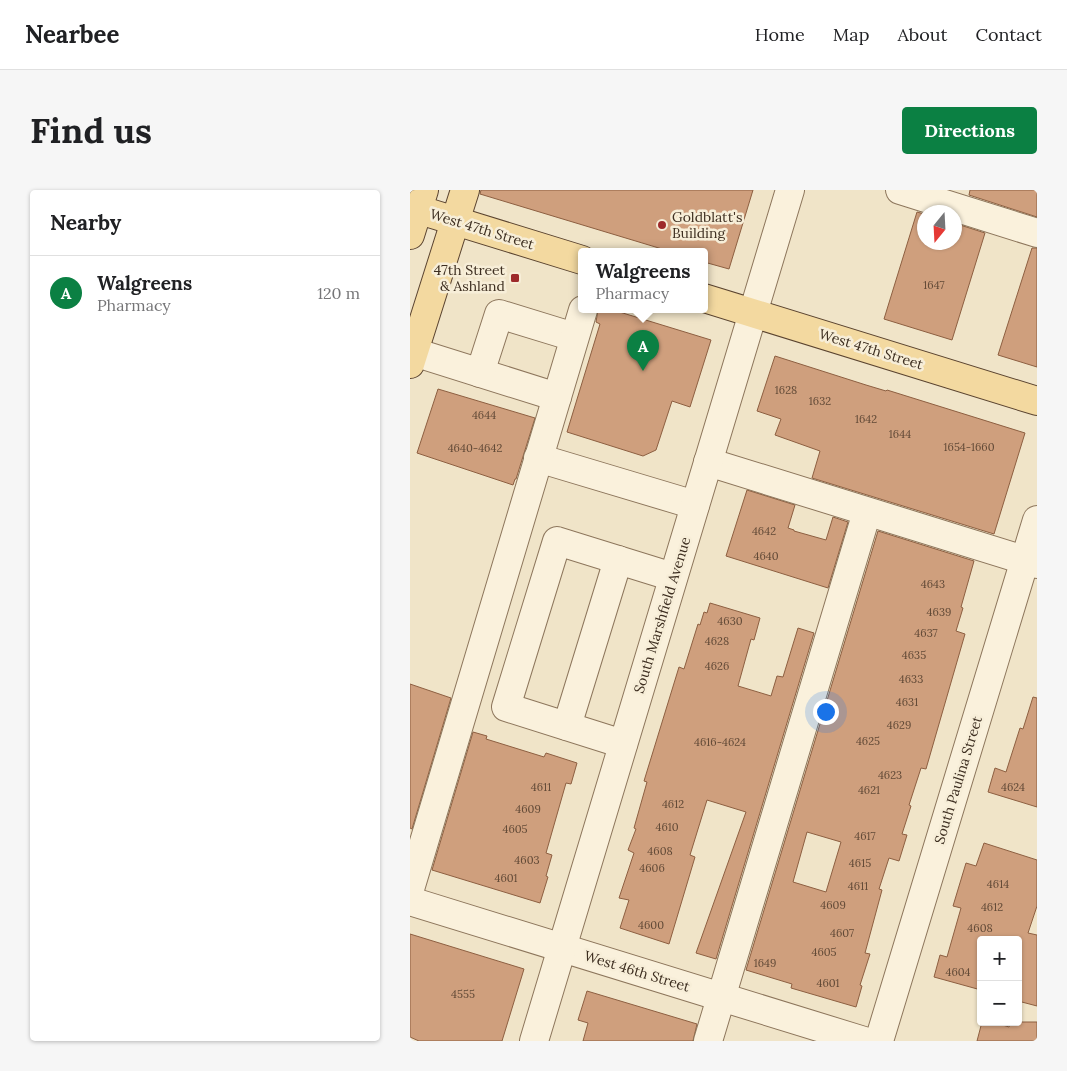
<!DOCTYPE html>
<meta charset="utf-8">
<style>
:root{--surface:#fff;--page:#f6f6f6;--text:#202124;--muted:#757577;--line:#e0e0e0;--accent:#0b8043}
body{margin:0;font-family:Lora,serif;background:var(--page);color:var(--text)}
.controls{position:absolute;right:15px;bottom:15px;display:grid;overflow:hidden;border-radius:5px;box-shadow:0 1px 4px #0004}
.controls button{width:45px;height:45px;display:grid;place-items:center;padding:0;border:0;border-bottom:1px solid var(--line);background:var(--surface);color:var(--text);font:25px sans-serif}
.compass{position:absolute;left:507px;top:15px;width:45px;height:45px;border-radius:50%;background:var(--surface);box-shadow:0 1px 4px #0004;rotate:198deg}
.you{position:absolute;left:415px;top:521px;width:18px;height:18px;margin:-12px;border:4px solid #fff;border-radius:50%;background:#1a73e8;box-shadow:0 0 0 8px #1a73e833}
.badge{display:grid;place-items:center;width:32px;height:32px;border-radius:50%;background:var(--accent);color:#fff;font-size:16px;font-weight:700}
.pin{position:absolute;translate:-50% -41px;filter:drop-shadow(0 1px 2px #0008)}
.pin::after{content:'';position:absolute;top:26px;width:18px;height:15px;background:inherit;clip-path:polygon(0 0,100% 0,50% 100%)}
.popup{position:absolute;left:168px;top:58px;width:130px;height:65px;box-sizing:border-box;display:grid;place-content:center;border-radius:5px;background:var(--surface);filter:drop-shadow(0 1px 4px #0005);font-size:16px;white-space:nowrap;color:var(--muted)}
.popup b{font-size:19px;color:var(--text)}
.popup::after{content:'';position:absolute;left:50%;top:100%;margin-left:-10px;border:10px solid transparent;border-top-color:var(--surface)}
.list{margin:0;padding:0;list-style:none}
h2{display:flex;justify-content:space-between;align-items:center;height:65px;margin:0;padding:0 20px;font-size:21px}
h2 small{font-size:16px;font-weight:400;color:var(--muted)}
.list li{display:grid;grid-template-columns:32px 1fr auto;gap:15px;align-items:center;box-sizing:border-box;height:75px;padding:0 20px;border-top:1px solid var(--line)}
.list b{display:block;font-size:19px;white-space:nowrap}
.list p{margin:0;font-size:16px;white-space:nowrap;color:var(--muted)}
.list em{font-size:16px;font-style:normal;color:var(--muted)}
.map{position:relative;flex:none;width:627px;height:851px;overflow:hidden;border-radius:5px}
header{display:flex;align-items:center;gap:30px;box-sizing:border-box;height:70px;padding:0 25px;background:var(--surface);border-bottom:1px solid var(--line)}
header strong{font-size:24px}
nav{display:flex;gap:28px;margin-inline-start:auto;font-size:18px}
.intro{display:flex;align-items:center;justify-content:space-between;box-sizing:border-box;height:120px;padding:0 30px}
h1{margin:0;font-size:35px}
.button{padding:12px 22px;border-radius:5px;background:var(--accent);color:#fff;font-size:18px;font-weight:700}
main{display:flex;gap:30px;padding:0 30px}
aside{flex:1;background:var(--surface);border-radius:5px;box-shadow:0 1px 4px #0004}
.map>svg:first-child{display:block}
</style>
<header>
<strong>Nearbee</strong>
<nav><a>Home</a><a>Map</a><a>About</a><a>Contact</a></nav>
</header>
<div class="intro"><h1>Find us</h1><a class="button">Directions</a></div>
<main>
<aside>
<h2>Nearby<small></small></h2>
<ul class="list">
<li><span class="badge">A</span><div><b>Walgreens</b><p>Pharmacy</p></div><em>120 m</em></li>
</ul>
</aside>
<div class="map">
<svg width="627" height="851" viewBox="0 0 627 851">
<rect width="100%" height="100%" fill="#f0e4c8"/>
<g fill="#cf9f7d" stroke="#8d5f41" fill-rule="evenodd">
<path d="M71,0H343L319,79L294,72V62H262L70,4Z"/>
<path d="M560,0H627V27L559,5Z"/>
<path d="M507,22L514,24V52H544V33L575,43L542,150L474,129Z"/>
<path d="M622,58H627V177L588,165Z"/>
<path d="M188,120H203L301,150L280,217L262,211L246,260L233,266L157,242L190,134L186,132Z"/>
<path d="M365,166L456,195L476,201L477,200L615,243L584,344L402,288L410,261L365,245L371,229L347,221Z"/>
<path d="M28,199L125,228L106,289H105L103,295L7,263Z"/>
<path d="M337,300L385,315L378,338L384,340V341L416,350L423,327L438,332L418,398L316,366Z"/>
<path d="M468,341L564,371L551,417L553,418L546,441L555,444L516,579L511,578L499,615L501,616L492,644L497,645L489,671L479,668L469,699L472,700L455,763L460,764L450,795L452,796L446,817L381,798L382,794L336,780ZM397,642L431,652L416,702L383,692Z"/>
<path d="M300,413L350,428L344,450L341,449L328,496L361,506L367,486L373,487L388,438L404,443L306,769L286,763L336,622L297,610L280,665L285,667L259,754L210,738L219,710L209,708L224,663L218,660L226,639L224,638L237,592L234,591L269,477L274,479L288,434L290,435L294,422L297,423Z"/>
<path d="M0,494L41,508L2,639L0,638Z"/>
<path d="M623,507L627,508V617L578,602L585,578L596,582L610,538L613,539Z"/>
<path d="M63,542L77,546L76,549L134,567L136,563L167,573L161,594L156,593L136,663L142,665L136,686L138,687L130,713L22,680Z"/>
<path d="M574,653L627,670V716L618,743L627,745V816L608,811V750H571V800L524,787L530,765L537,767L551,718L543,716L556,673L566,676Z"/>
<path d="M0,744L114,779L92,851H9L0,847Z"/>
<path d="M177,801L287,834L283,851H173L178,833L168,830Z"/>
<path d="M572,832H583L599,837L601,832H627V851H567Z"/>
</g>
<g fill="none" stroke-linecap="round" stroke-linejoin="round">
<g stroke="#8d765c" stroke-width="30">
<g id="minor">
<path d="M490,0L627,43"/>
<path d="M4,162L147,207"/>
<path d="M70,183L89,124L164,147"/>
<path d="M128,268L285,315"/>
<path d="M298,272L627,374"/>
<path d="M157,536L208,370"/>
<path d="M213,554L96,517L147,351L263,387"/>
<path d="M0,699L173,120"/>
<path d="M0,711L454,851"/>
<path d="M124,851L380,0"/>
<path d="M298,851L457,322"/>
<path d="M469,851L627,330"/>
</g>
</g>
<g stroke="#5b4430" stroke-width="30">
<g id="major">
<path d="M0,17L172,70"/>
<path d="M0,45L14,0"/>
<path d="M294,108L627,211"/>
<path d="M0,174L55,0"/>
</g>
</g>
<use href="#minor" stroke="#faf1dc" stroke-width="28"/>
<use href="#major" stroke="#f3d9a0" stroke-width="28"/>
</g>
<g fill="#9e2a2b" stroke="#f7eed8" stroke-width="2">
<circle cx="252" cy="35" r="5"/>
<rect x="100" y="83" width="10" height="10" rx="2.5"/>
</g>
<g text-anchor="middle" stroke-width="5" stroke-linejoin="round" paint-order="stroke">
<g font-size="11" fill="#624a37">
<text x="524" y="99">1647</text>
<text x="376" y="204">1628</text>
<text x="410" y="215">1632</text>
<text x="74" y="229">4644</text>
<text x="456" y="233">1642</text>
<text x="490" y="248">1644</text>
<text x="559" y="261">1654-1660</text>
<text x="65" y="262">4640-4642</text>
<text x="354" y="345">4642</text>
<text x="356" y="370">4640</text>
<text x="523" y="398">4643</text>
<text x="529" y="426">4639</text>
<text x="320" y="435">4630</text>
<text x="516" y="447">4637</text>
<text x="307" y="455">4628</text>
<text x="504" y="469">4635</text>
<text x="307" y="480">4626</text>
<text x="501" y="493">4633</text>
<text x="497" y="516">4631</text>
<text x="489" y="539">4629</text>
<text x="458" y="555">4625</text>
<text x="310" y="556">4616-4624</text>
<text x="480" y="589">4623</text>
<text x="131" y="601">4611</text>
<text x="603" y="601">4624</text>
<text x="459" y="604">4621</text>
<text x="263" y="618">4612</text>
<text x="118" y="623">4609</text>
<text x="257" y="641">4610</text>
<text x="105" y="643">4605</text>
<text x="455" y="650">4617</text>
<text x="250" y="665">4608</text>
<text x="117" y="674">4603</text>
<text x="450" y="677">4615</text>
<text x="242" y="682">4606</text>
<text x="96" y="692">4601</text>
<text x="588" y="698">4614</text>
<text x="448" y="700">4611</text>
<text x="423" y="719">4609</text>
<text x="582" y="721">4612</text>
<text x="241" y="739">4600</text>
<text x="570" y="742">4608</text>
<text x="432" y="747">4607</text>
<text x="414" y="766">4605</text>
<text x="355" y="777">1649</text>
<text x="548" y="786">4604</text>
<text x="418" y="797">4601</text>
<text x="53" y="808">4555</text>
</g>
<g font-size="14" fill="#3d2e20" stroke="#f7eed8" text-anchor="start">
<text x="262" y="32">Goldblatt's<tspan x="262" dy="16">Building</tspan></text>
<text x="95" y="85" text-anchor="end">47th Street<tspan x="95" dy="16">&amp; Ashland</tspan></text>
</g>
<g font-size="14" fill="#3d2e20" stroke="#f7eed8">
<text transform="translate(72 39) rotate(17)" y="5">West 47th Street</text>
<text transform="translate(461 159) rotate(17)" y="5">West 47th Street</text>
<text transform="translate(252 425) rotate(-73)" y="5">South Marshfield Avenue</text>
<text transform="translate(548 590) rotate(-73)" y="5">South Paulina Street</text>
<text transform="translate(227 781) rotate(17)" y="5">West 46th Street</text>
</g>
</g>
</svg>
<div class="controls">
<button>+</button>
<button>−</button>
</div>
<svg class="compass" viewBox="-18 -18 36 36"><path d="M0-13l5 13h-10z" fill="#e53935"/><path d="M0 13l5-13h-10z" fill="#757577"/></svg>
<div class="you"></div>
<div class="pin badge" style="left:233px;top:181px">A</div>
<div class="popup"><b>Walgreens</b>Pharmacy</div>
</div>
</main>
